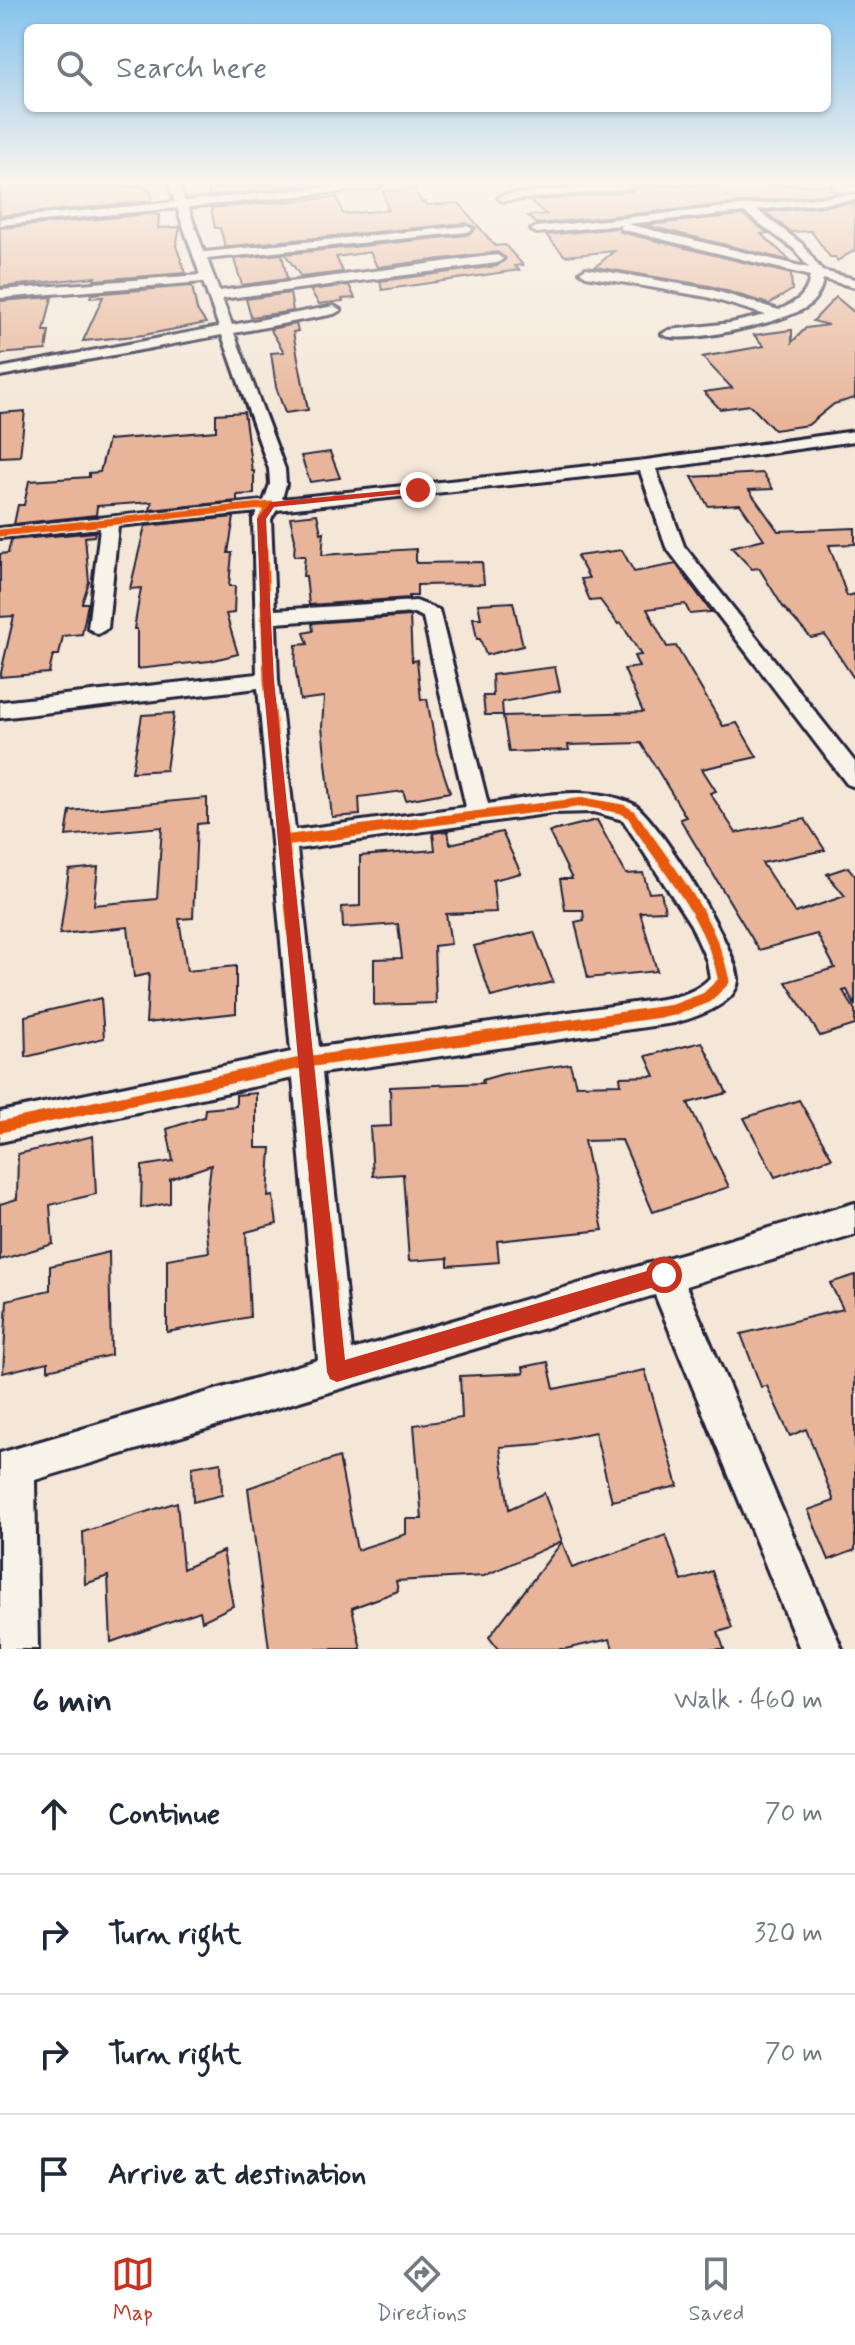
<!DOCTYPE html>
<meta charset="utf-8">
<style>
:root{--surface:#fff;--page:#f2f2f3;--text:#1f2937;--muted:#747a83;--line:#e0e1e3;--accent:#c8321e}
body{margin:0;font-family:Mynerve,sans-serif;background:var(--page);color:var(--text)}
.stop{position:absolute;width:24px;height:24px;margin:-18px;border:6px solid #c8321e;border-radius:50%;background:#fff}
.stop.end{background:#c8321e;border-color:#fff;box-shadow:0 2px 8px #0008}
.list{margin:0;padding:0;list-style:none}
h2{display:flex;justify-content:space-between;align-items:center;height:104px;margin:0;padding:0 32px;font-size:34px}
h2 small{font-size:26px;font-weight:400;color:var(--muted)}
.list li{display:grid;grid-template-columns:52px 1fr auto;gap:24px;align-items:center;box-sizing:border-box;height:120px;padding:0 32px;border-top:2px solid var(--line)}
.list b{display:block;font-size:30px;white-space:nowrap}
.list em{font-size:26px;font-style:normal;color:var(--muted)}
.icon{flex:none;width:44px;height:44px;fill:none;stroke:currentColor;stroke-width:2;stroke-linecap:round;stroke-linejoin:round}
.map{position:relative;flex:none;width:855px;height:1649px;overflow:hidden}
.search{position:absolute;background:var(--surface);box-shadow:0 2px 6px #0004;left:24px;right:24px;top:24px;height:88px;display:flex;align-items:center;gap:20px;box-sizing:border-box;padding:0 28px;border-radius:12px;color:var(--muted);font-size:30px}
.sheet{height:584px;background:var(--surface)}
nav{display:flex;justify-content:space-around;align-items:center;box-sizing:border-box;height:112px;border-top:2px solid var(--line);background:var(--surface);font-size:22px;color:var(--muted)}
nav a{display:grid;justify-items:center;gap:4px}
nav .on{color:var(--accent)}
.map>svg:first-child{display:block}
</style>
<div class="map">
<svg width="855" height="1649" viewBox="0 0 855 1649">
<rect width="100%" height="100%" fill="#f4e7d8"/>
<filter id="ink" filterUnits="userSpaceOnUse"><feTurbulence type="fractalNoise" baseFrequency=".0125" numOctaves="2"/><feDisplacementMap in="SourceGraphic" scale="16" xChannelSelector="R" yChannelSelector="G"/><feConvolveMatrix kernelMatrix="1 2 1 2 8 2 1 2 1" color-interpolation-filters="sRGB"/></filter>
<g filter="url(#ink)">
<g fill="#e8b59a" stroke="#22223b" stroke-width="2">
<path d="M0,185L146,187V190H151V201L0,216Z"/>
<path d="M207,185H308V186L209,196Z"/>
<path d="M641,185H831V189L839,193L536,224L528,216L546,214L530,201L633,191Z"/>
<path d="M415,190L421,202H426L427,205L459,203L495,246L505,245L523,265L515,266L519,270L382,290L380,281L497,266L506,258L497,252L377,267L370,252L336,257L343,272L301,277L285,254L467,235L476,228L467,223L231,246H225L220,228H215L211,208L337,197L343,214L388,210L383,191Z"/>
<path d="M855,203V250L837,261L835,257H830L811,231L791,232L765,212Z"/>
<path d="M151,214L159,215L158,228L180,227L176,246L186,273L94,280L95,277L0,287V228Z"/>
<path d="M743,215L768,233L761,234L791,261L645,225Z"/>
<path d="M618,228L620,232L791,274L792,290L769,304L710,286L595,267L614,251L565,256L546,235Z"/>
<path d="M282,254L287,279L242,285L234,259Z"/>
<path d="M349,285L355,298L342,299L343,301L319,304L310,290Z"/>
<path d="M192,286L197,310L206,323L144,335L83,341L103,297L90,298L91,294Z"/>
<path d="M290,293L293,311L251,317L246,299Z"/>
<path d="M52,297L44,331H49L46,350L0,354V301Z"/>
<path d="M836,297L855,313V398L834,404L808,425L774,430L750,405L720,409L704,392L732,388L702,357L764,346L754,335L792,330V342L806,328L828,325L813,321Z"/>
<path d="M296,324L298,331L293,332L308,410L285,413L276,387L271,353L284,352L270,329Z"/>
<path d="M25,411L20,456L0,457V413Z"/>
<path d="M244,412L252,471H254V494L237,495V501L150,510L152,502L97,506L96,515L14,524L18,505H24L29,481L89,477V473L100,472L108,440L216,431V414Z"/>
<path d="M330,452L340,478L310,482L301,456Z"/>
<path d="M763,473L773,489L749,490L778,531L855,528V544L829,545L847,596L855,594V680L825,635L811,638L783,607L759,568L752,569L731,547L764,539L740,504L708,506L692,477Z"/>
<path d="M317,514L321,533L324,532L322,555L416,549V563L482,562L484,584L417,585V596H409V598L309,605L306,576H303L305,556H294L295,539L290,517Z"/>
<path d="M234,517L228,553H232L229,586H235L234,613L226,614L238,654L210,661L137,669V629H134L141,588L130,589L145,526Z"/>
<path d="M95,532L94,536L85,537L89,582L82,603H88L82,634L63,636L59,655H53L49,673L0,677L14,616L0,617V554L8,553L11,540Z"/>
<path d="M622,550L634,572L676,564L711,612L690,614L685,604L647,609L667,647L676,646L723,726L737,723L757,757L702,769L716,791L710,793L736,833L805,819L825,850L762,863L795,913L845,896L827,874L848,867L855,876V1006L847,990L843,991L855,1010V1025L820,1036L786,982L835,968L817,934L759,950L680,819L686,817L641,743L568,745L569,750L509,752L503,716L643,712L624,669L639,667L634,656L641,655L621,623L618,624L600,600L590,601L581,579L589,578L577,556Z"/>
<path d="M513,602L523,646L486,655L480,639H477L473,618H481L478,604Z"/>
<path d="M410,616L412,661L417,660L421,700L427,699L437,753L450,792L406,800L403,791L359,797L360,815L332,817L322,727L324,697L300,700L295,665L296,645L308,644L304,633L313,631L312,623Z"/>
<path d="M555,667L560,691L502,702L503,715H485L483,696H493L492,675Z"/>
<path d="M174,713L166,770L132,772L142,715Z"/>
<path d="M207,798V823L197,824L193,918L179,919L187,971L236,966V1013L146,1023L149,974L134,977L128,927L60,934L69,870L98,867L94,905L157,899L162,827L66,836L70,811Z"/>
<path d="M597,820L626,874L643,873L649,893L661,892L665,911L640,912L657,971L588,978L575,922L584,920L583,910H565L560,879H572L549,832Z"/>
<path d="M448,831L450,844L502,832L521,873L493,880L496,912L446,914L451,944L434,946L436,1003L374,1005V959L402,958L398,924L343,928L342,907L360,906V856L435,850L433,833Z"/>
<path d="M534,932L553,982L491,997L474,946Z"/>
<path d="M101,998L104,1038L26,1057L25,1016Z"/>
<path d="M702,1042L727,1093L688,1103L729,1187L653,1212L622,1140L584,1141L603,1230L497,1241L499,1262L448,1266V1258L409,1261L403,1174L373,1176L370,1127L391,1126L390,1087L483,1083L482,1080L503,1074L570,1064L576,1085L621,1084L620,1077L655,1076L646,1056Z"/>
<path d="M256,1093V1148H271L268,1197L273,1196L277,1224L246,1232L250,1317L167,1332V1259L209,1252L205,1213L211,1165L170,1179V1203L141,1208L142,1166L173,1161L167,1129L204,1117L205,1109L236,1106V1095Z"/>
<path d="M799,1100L832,1158L775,1177L744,1118Z"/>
<path d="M93,1136L96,1194L50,1205L53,1244L0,1260V1204L17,1199L18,1154Z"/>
<path d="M109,1252L111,1355L48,1370V1362L3,1373L7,1300L50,1290V1266Z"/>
<path d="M855,1275V1550L829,1560L808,1510L834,1501L806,1429L790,1436L767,1386L761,1387L741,1334L843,1309L830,1283Z"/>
<path d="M548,1362L554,1389L645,1370L678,1486L612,1501L595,1432L540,1444L500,1447L509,1509L544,1493L562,1541L484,1576L396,1581L398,1591L352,1608L361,1649H269L248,1488L339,1457L357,1550L406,1534V1519H422L414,1425L462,1418L460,1376L524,1373L523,1367Z"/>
<path d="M221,1462L222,1495L193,1502L192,1467Z"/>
<path d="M177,1502L183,1569L223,1551L233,1606L202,1621L200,1611L111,1642L108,1576L85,1584L83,1532Z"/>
<path d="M666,1535L682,1581L712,1571L732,1628L718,1632L724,1649H613L610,1639L565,1649H498L489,1637L562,1542L572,1568Z"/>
</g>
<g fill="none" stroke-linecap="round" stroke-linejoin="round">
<g stroke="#22223b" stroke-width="6">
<g id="street">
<path d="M169,185H179L185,201L348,185H383L378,188L188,207L204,252L467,226L473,229L467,232L207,259L219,291L497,255L503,259L497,263L222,299L232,325L334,306L341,310L334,314L234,333L285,469L286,484L282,499L646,460L855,431V441L656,469L684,546L855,762V787L847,784L666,547L640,471L277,510L271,519L275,610L416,601L439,610L488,804C535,797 589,783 633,804C656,815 740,953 738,981C735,1006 693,1018 674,1023L322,1073L352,1350L855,1203V1235L686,1286L842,1649H800L655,1295L35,1480L38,1649H0V1453L318,1360L293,1078L0,1142V1112L291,1052L258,688L0,718V702L257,674L253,519L258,512L118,526L108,628L98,634L88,628L100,528L0,538V528L264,501L270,484L269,469L222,335L0,376V368L219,327L203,282L0,298V290L200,275L177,208L0,225V219L175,202ZM414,613L423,617L466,807L295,830L278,680L276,623ZM594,812L623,820L691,925L707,961L710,978C696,992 681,996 662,999L319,1047L297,849L553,813Z"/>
<path d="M604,185H638L633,188L503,201L498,198L503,195Z"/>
<path d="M855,194V200L757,210L802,244L822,271L855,279V287L823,279C821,291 817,298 808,306C789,321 679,347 662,334L669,330L731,323L766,315L707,297L586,276L580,272L586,268L709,289L779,310C797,302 807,296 810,276L621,229V225L537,233L531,230L537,227ZM744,212L794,249L809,268L627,224Z"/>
</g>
</g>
<use href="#street" fill="#f7f3e8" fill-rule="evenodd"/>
<g stroke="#f7f3e8" stroke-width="10">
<path id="cycleway-far3" d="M0,533L271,505L262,519L263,552"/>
</g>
<g stroke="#f7f3e8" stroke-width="13">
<g id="cycleway-far2">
<path d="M263,550L268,680L282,825"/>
<path d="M401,825L584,802L622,809L631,814L638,825"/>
</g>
</g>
<g stroke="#f7f3e8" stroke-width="16">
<g id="cycleway-far1">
<path d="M282,823L318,1182"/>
<path d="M284,841L416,823"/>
<path d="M0,1127L306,1062L674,1010L706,998L724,981C712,920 671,873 637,823"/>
</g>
</g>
<g stroke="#f7f3e8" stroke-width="20">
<path id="cycleway" d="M318,1180L337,1372"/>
</g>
<use href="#cycleway-far3" stroke="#e8590c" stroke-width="7"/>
<use href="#cycleway-far2" stroke="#e8590c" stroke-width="9"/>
<use href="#cycleway-far1" stroke="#e8590c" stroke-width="11"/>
<use href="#cycleway" stroke="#e8590c" stroke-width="15"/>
</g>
</g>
<linearGradient id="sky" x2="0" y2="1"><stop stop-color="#85c2ed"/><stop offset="0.44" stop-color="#faf4ed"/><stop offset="1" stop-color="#faf4ed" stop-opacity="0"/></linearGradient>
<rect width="855" height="416" fill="url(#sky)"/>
<path fill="#c8321e" d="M418,488L421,492L274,507L266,519L274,680L345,1360L664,1266L671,1269L673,1275L671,1282L664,1284L337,1382L330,1379L327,1372L263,680L257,519L271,502Z"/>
</svg>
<div class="stop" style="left:664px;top:1275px"></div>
<div class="stop end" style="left:418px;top:490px"></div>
<div class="search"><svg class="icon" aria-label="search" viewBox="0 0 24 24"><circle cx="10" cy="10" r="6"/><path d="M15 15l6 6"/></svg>Search here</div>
</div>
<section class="sheet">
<h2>6 min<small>Walk · 460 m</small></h2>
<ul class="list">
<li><svg class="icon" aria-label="ahead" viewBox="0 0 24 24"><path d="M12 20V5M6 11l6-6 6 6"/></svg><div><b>Continue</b></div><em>70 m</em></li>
<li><svg class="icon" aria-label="right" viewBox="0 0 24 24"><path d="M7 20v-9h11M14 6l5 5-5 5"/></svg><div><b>Turn right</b></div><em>320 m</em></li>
<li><svg class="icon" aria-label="right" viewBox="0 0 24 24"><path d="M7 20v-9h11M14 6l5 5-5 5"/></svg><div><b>Turn right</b></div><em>70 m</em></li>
<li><svg class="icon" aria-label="arrive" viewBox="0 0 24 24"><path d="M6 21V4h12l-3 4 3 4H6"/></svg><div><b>Arrive at destination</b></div></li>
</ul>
</section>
<nav>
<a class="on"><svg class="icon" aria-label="map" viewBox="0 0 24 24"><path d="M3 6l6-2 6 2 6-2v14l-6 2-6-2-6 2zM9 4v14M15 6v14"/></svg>Map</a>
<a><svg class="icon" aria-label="directions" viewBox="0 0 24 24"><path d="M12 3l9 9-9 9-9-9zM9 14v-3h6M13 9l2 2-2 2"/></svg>Directions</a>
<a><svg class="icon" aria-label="saved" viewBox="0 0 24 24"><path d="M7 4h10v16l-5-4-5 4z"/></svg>Saved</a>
</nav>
